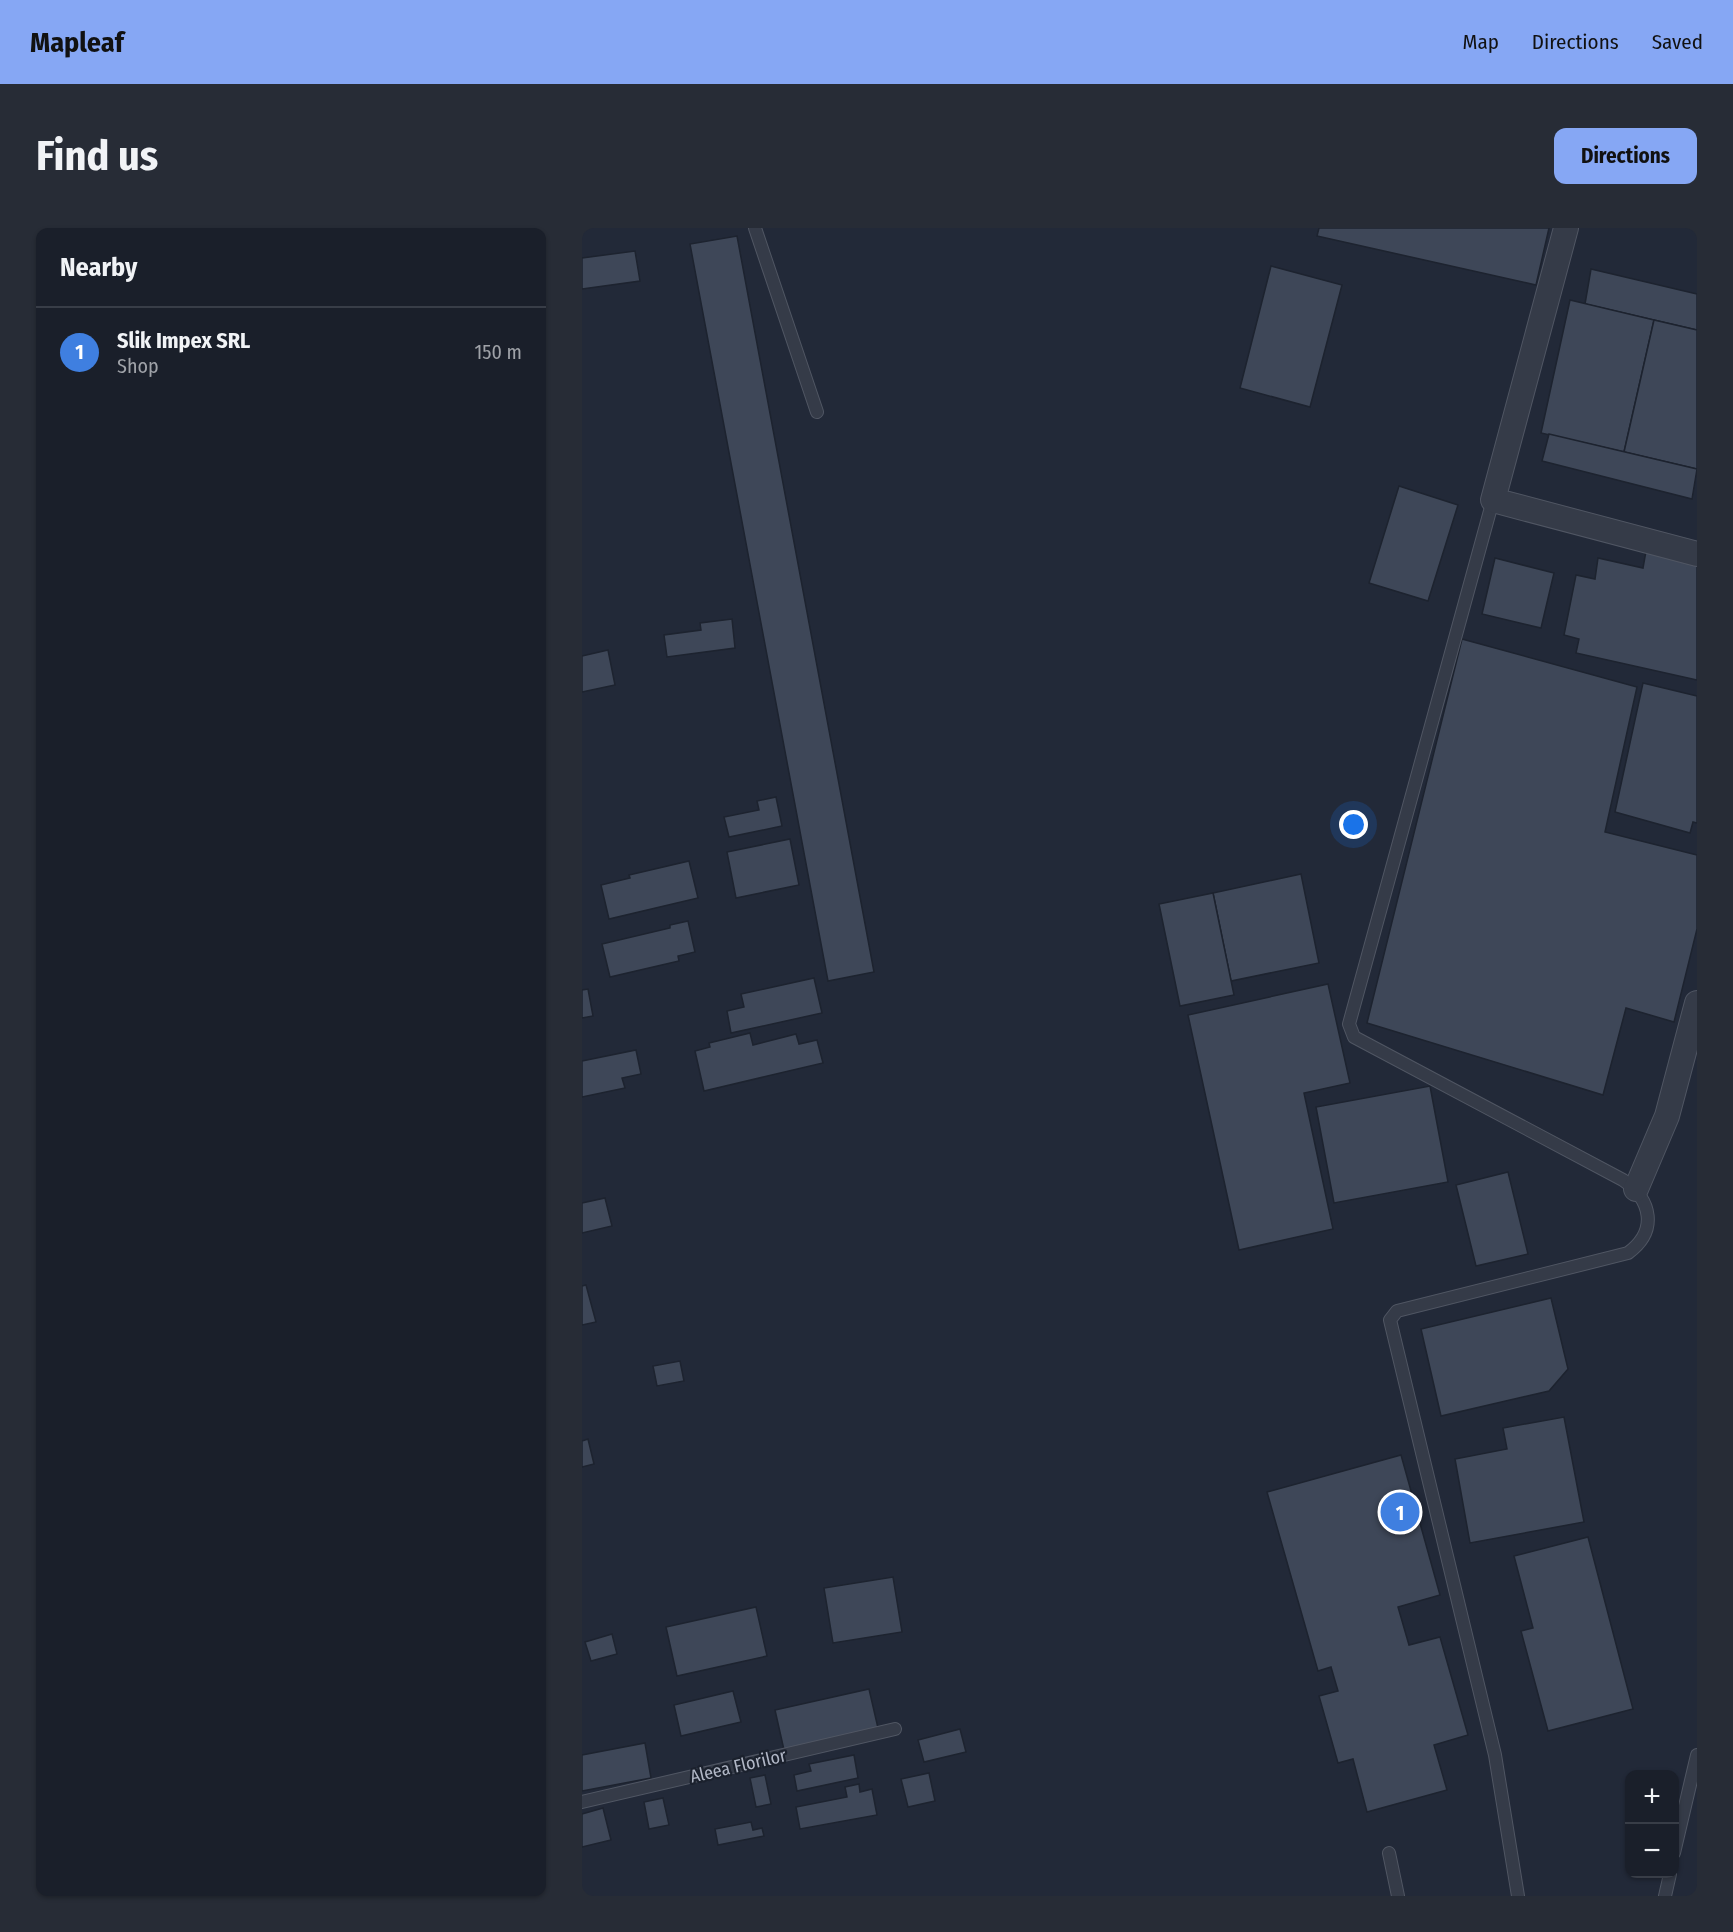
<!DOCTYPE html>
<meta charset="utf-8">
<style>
:root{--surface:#1a1f2a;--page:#272c36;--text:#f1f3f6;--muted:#9fa2a8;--line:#383d47;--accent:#86a7f4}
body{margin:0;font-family:"Fira Sans Condensed",sans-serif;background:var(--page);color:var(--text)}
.controls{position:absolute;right:18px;bottom:18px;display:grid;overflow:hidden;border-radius:12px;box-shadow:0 2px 4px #0004}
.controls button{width:54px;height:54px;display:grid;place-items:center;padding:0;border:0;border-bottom:2px solid var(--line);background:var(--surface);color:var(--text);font:30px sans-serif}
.you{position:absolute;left:772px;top:597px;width:21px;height:21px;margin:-15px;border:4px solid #fff;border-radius:50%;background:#1a73e8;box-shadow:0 0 0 9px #1a73e833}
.badge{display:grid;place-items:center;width:39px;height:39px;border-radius:50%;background:var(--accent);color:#fff;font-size:20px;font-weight:700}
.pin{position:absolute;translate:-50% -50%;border:3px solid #fff;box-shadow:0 2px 6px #0006}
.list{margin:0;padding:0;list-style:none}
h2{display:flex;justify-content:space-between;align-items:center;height:78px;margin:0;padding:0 24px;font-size:26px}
h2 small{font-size:20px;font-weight:400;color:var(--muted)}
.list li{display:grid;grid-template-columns:39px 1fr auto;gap:18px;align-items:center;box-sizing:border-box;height:90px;padding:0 24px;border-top:2px solid var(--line)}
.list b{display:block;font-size:22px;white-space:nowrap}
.list p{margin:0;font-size:20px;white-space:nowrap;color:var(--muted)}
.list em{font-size:20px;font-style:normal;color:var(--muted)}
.map{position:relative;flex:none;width:1115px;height:1668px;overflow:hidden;border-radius:12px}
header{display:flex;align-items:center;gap:36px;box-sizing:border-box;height:84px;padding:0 30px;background:var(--accent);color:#111}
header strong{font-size:28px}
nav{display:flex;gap:33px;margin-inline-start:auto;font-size:21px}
.intro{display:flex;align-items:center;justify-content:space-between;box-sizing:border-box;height:144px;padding:0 36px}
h1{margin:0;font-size:42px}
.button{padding:15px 27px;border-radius:12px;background:var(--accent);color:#111;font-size:21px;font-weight:700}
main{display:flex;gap:36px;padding:0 36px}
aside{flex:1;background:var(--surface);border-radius:12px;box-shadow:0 2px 4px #0004}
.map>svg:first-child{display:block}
</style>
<header>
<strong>Mapleaf</strong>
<nav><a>Map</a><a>Directions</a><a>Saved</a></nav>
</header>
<div class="intro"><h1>Find us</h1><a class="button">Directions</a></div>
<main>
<aside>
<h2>Nearby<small></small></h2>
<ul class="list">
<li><span class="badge" style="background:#3f7fe0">1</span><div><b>Slik Impex SRL</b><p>Shop</p></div><em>150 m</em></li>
</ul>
</aside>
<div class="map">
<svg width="1115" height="1668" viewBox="0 0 1115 1668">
<rect width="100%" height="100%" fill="#222938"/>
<g fill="#3e4758" stroke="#1d232f" stroke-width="1.5">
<path d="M737,0H967L954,57L735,8Z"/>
<path d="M155,8L292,744L246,753L108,16Z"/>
<path d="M53,23L58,53L0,61V30Z"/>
<path d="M689,38L760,57L728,179L658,160Z"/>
<path d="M1009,41L1115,66V102L1003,76Z"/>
<path d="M988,72L1072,92L1042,224L959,205Z"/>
<path d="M1072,92L1115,102V241L1042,224Z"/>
<path d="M967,206L1115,241L1110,271L960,233Z"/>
<path d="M817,258L876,277L846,373L787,355Z"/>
<path d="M1064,323L1115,335V452L994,425L997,411L982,407L994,347L1013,351L1016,330L1061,340Z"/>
<path d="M913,330L972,345L959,400L900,386Z"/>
<path d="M150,391L153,420L85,429L82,407L119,402L118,395Z"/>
<path d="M880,411L1055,459L1023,604L1115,627V701L1092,794L1044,780L1021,867L785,795Z"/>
<path d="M26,422L33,457L0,464V428Z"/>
<path d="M1061,455L1115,468V595L1111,594L1108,605L1033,584Z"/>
<path d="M194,569L200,598L147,609L142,589L177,582L175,573Z"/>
<path d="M208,611L217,657L154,670L145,624Z"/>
<path d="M107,633L116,670L27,691L19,657L48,650L47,647Z"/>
<path d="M719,646L737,735L649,753L631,665Z"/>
<path d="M631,665L652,767L598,778L577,676Z"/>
<path d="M106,693L113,724L96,728L97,733L28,749L20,716L88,700V697Z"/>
<path d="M232,750L240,785L149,805L145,783L162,779L159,766Z"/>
<path d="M746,756L768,855L722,865L751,1001L657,1022L606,787Z"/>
<path d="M6,761L11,788L0,790V762Z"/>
<path d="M168,805L171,817L214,806L217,816L235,812L241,835L122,863L113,823L128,819L127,815Z"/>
<path d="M54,822L59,846L40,850L43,860L0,869V833Z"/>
<path d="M848,858L866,954L752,975L734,879Z"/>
<path d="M926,944L946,1026L894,1038L874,957Z"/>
<path d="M23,970L30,998L0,1005V975Z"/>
<path d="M4,1057L14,1094L0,1097V1058Z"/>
<path d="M969,1070L986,1141L967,1163L859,1188L839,1101Z"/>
<path d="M98,1133L102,1153L75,1158L71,1138Z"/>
<path d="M982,1189L1002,1294L888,1315L873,1231L925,1221L921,1200Z"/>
<path d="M6,1211L12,1236L0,1239V1213Z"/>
<path d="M819,1227L858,1367L816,1379L827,1417L858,1409L886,1507L852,1517L865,1562L785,1584L771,1531L756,1535L737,1468L756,1463L749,1439L736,1443L685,1264Z"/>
<path d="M1006,1309L1051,1481L966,1503L939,1403L951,1400L932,1328Z"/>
<path d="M311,1349L320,1404L251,1415L242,1360Z"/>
<path d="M174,1379L185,1428L95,1448L84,1399Z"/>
<path d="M30,1406L35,1426L9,1433L3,1414Z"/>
<path d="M287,1461L296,1500L202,1522L193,1482Z"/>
<path d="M151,1463L159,1494L99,1508L92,1477Z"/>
<path d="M378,1501L384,1524L342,1534L336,1512Z"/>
<path d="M63,1515L69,1550L0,1563V1527Z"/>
<path d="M272,1527L276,1550L215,1563L212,1547L229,1543L227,1536Z"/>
<path d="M347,1545L353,1573L326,1579L319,1551Z"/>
<path d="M183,1547L189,1576L174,1579L168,1550Z"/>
<path d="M277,1556L278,1564L290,1561L295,1587L218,1601L214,1579L265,1569L263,1559Z"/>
<path d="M81,1570L87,1597L67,1601L62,1574Z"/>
<path d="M21,1580L29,1612L0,1619V1586Z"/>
<path d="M169,1594L171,1602L180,1600L182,1608L136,1617L133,1601Z"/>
</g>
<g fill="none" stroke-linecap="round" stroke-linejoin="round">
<g stroke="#505663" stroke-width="14">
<g id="service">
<path d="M173,0L235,184"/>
<path d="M911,272L767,796L772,809L1041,952C1070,972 1076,1003 1046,1025L815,1083L808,1092L913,1527L936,1668"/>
<path d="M0,1574L313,1501"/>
<path d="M807,1625L816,1668"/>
<path d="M1092,1625L1115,1527"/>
<path d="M1083,1668L1088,1646"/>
</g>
</g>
<g stroke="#505663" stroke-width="26">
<g id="minor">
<path d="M984,0L911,272L1115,326"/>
<path d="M1054,961L1085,888L1115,775"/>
</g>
</g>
<use href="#service" stroke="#353b48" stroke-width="12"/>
<use href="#minor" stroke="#353b48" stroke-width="24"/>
</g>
<g text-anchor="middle" stroke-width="4.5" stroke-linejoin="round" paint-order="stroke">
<g font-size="18" fill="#b0b6c5" stroke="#1b212d">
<text transform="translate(156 1538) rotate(-13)" y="6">Aleea Florilor</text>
</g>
</g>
</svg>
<div class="controls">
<button>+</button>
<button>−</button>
</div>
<div class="you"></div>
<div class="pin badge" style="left:818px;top:1284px;background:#3f7fe0">1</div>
</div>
</main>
